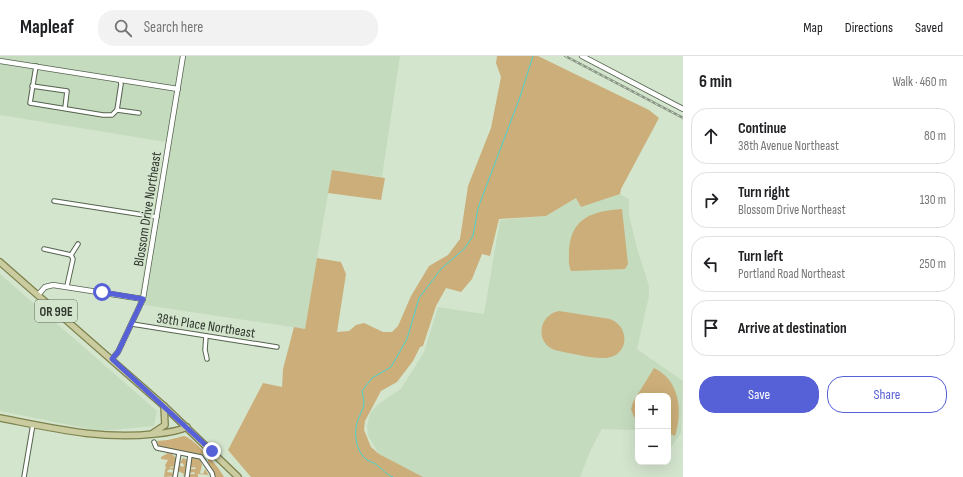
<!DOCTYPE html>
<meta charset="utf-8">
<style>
:root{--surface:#fff;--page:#f2f2f2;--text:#202124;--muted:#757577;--line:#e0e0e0;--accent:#5660d7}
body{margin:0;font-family:"Sofia Sans Condensed",sans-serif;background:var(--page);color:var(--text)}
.controls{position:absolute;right:12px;bottom:12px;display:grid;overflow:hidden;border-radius:8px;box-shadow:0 4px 16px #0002}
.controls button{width:36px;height:36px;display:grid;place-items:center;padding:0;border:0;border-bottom:1px solid var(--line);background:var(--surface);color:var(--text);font:20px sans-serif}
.stop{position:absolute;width:12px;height:12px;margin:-9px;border:3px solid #5660d7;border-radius:50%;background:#fff}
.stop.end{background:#5660d7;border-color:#fff;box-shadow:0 1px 4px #0008}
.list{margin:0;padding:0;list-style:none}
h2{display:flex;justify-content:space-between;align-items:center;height:52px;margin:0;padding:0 16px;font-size:17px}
h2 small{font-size:13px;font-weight:400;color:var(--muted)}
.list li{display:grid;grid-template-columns:26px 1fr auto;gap:12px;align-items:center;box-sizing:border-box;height:56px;margin:0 8px 8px;padding:0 8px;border:1px solid var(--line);border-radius:16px}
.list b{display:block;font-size:15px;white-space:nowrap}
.list p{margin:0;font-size:13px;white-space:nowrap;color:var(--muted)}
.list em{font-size:13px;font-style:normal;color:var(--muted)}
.actions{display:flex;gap:8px;padding:12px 16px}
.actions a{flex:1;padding:9px 0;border:1px solid var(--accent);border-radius:16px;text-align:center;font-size:14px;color:var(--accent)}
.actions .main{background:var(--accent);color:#fff}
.icon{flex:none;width:22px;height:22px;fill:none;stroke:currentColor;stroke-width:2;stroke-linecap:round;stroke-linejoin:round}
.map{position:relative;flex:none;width:683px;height:421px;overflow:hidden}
header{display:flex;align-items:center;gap:24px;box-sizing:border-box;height:56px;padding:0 20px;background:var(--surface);border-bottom:1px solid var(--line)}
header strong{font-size:19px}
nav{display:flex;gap:22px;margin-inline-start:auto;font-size:14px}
.search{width:280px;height:36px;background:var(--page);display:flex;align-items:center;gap:10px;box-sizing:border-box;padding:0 14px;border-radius:16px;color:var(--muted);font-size:15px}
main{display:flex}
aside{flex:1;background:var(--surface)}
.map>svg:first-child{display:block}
</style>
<header>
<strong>Mapleaf</strong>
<div class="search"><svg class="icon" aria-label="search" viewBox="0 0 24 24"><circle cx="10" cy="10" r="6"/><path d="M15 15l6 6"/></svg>Search here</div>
<nav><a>Map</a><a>Directions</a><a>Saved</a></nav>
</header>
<main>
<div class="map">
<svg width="683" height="421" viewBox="0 0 683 421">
<rect width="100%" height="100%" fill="#d4e5ce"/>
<g fill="#c5dbbe">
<path d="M0,0H400L382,121L332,114L305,273L138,248L157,134H158L166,86L0,59Z"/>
<path d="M620,138L629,143V159L637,192L649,230V240L637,293L683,325L681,377L671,391L668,390V340H638V374L602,373L591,393L580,421H423L379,398L368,380L367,370L370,357L377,349L401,333L424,296L438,251L484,258L500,164L546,160L576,142L581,151Z"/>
<path d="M0,218L157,355L154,370L99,375L0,355Z"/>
</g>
<g fill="#cbae79">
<path d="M497,0H538L649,54L659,62L621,133L620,138L581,151L576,142L546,160L499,163L490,200L482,198L472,223L461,236L446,232L436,250L423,290L420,291L413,305L397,326L381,335L365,365L364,374L371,391L379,398L423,421H251L228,394L263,327L282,331L283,313L294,271L305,273L317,202L341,206L346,218L337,276L349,275L356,269L364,267L383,276H392L398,270L411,240L429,210L448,199L460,183L468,130L491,72L501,21L496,7Z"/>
<path d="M332,114L385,122L381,144L328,137Z"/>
<path d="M622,153L628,208L625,213L571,215C568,208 569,201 569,194C571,161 594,155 622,153Z"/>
<path d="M559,255L610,263C631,271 629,301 605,302C593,303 569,297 555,294C535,287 538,259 559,255Z"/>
<path d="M654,312C680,324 683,356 675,380L668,377V340H638V363L634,361L631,353L633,346Z"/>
<path d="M184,380C195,383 219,411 224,421H216L208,407V403L204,399L190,397L158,390L157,385L168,384Z"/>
<path d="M168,397L172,398L177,403L176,410L170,411V412L176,411L175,415H173L172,413L168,414L167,416L175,417V420L164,421L165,414L166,411L165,409L168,404L161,403V401Z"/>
<path d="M183,402L190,405L192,402L200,403L202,409L200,417L203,418L205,413L210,421L209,419L198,418V421H188V418H195L194,416L189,417V413H196L195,411L190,412L189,407L186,421L183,420L184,418L178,415L179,409L183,411L184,409L182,407L179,408Z"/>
</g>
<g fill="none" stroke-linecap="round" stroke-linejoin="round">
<path stroke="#48d3cf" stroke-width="1" d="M393,421C385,418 384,414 378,410C375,407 371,406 367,404C356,396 353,377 358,364C363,350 366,352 362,335L372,322L391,311L407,283L419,242L441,213L464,193L473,180L478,152L520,41L533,0"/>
<g stroke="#54634f" stroke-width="5.5">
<g id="minor">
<path d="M36,10L30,47L103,59H112L117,54L121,28L120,24"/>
<path d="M32,30L67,35L65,52"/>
<path d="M117,54L139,57"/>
<path d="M54,145L157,161"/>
<path d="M44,193L71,199"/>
<path d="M67,230L73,203L71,199L78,188"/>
<path d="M132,268L277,291"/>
<path d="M206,280L205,294L207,303"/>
<path d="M154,386L156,391L157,392L201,401L212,417L213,421"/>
<path d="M24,421L33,368"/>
<path d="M175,421L179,397"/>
<path d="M187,421L190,399"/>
</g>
</g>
<g stroke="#54634f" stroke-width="6">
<g id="tertiary">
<path d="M582,0L683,53"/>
<path d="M0,5L178,33"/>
<path d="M38,239L45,231L53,229L143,243"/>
<path d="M112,303L118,296L143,243L183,0"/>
</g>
</g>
<g stroke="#7d814d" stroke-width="8">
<g id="primary">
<path d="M0,206L164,350L238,421"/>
<path d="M0,362C52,372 101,384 154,378C166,377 176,376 187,371"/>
<path d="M153,377L165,369L164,350"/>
</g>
</g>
<use href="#minor" stroke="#fff" stroke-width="3.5"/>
<use href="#tertiary" stroke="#fff" stroke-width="4.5"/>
<use href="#primary" stroke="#cacb9e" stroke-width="5.5"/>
<g stroke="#879383" stroke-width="2.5">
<path id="rail" d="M565,0L683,62"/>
</g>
<use href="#rail" stroke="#d4e5ce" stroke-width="1" stroke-dasharray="3" stroke-linecap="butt"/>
</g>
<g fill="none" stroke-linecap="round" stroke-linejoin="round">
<path stroke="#5660d7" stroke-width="5" d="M102,236L143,243L118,296L112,303L212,395"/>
</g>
<g text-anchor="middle" stroke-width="4" stroke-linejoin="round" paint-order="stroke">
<rect fill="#d4e5ce" stroke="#616b5e" stroke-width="1" x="35" y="244" width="42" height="22" rx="3"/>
<g font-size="13" font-weight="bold" fill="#30372e">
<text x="56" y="260">OR 99E</text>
</g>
<g font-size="14" fill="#30372e" stroke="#d4e5ce">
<text transform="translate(147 153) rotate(-81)" y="5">Blossom Drive Northeast</text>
<text transform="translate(206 269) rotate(9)" y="5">38th Place Northeast</text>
</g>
</g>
</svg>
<div class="controls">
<button>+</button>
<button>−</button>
</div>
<div class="stop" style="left:102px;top:236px"></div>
<div class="stop end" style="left:212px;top:395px"></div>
</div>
<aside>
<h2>6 min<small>Walk · 460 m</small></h2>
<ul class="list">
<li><svg class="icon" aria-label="ahead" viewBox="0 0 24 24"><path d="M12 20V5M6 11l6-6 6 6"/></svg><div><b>Continue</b><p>38th Avenue Northeast</p></div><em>80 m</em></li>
<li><svg class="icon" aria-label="right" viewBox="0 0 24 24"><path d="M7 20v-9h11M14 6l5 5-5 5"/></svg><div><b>Turn right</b><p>Blossom Drive Northeast</p></div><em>130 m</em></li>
<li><svg class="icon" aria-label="left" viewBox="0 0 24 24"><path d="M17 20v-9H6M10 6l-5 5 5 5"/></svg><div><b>Turn left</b><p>Portland Road Northeast</p></div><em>250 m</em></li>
<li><svg class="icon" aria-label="arrive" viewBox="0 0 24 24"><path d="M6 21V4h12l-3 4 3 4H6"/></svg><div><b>Arrive at destination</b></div></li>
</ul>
<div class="actions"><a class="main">Save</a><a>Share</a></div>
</aside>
</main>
